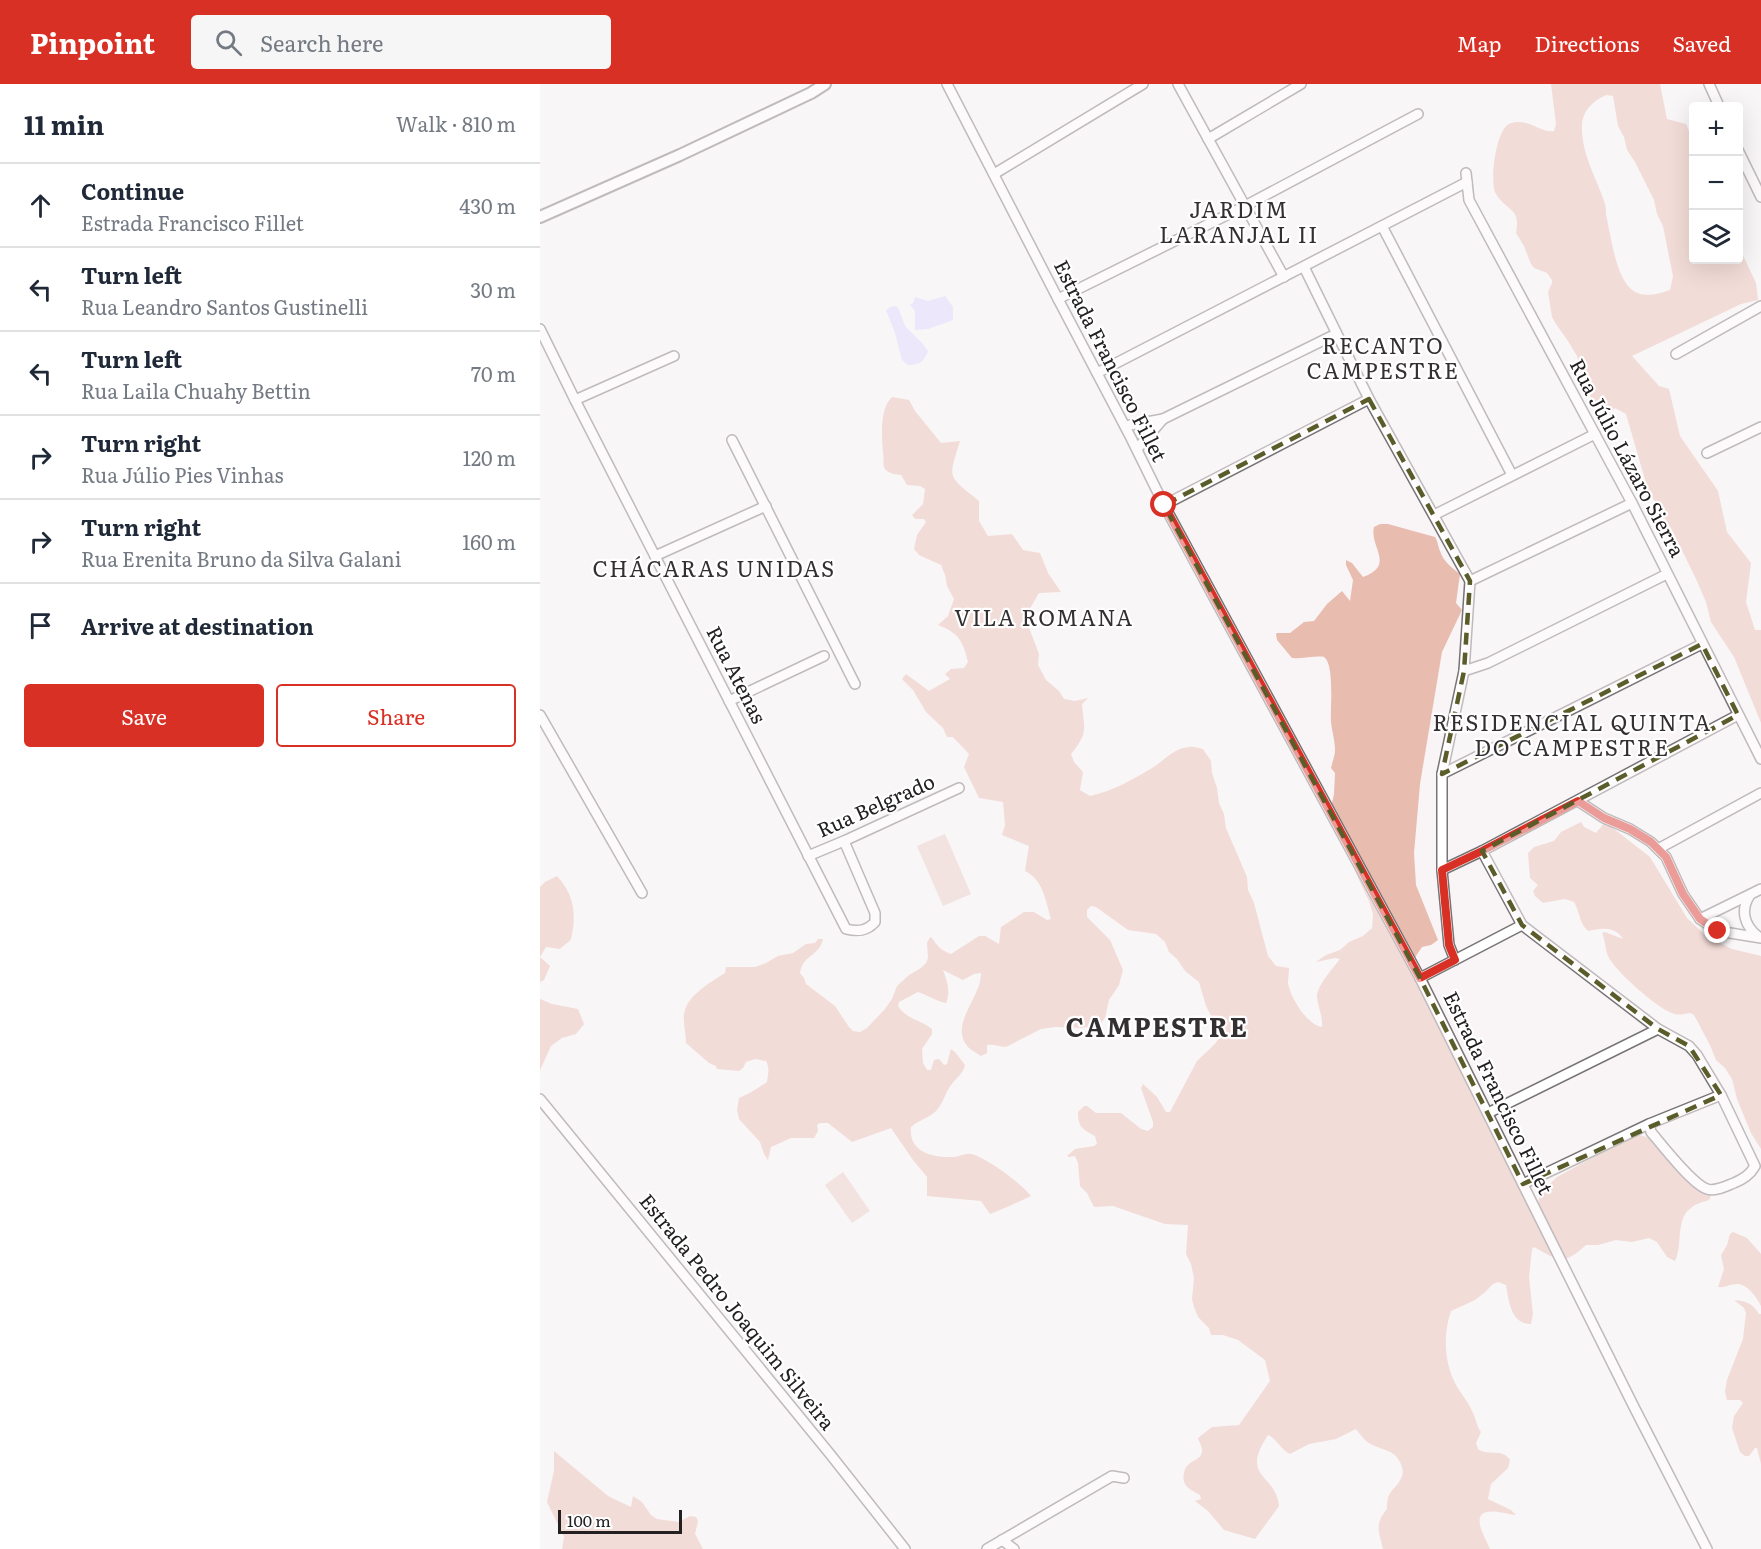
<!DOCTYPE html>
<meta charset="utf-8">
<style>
:root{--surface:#fff;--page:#f6f6f7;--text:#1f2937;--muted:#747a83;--line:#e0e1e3;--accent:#d93025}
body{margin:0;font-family:Literata,serif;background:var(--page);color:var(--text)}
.controls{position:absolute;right:18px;top:18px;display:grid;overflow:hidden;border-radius:6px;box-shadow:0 6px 24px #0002}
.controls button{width:54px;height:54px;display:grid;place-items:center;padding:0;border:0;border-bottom:2px solid var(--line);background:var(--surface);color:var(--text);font:30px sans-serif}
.scale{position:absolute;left:18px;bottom:15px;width:124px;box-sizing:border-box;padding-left:6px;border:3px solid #222021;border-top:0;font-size:16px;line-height:21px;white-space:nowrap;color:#222021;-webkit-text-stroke:4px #fff;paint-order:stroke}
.stop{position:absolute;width:18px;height:18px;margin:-14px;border:4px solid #d93025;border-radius:50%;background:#fff}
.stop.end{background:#d93025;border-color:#fff;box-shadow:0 2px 6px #0008}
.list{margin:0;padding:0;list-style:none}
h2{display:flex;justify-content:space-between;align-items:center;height:78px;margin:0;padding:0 24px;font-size:26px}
h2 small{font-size:20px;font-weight:400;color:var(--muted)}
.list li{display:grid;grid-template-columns:39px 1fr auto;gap:18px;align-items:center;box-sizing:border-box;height:84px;padding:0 24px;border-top:2px solid var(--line)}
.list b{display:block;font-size:22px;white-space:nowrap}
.list p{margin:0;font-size:20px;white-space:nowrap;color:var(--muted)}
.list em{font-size:20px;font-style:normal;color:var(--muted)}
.actions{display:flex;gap:12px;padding:18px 24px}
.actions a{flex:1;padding:14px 0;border:2px solid var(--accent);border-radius:6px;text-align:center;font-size:21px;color:var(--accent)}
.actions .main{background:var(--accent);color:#fff}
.icon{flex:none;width:33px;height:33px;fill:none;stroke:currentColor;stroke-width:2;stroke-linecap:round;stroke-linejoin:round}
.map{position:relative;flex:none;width:1221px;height:1465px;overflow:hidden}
header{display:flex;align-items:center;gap:36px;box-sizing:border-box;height:84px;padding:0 30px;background:var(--accent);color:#fff}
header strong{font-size:28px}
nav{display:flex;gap:33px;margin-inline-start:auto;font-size:21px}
.search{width:420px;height:54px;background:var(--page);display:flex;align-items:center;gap:15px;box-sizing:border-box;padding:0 21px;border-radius:6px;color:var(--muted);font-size:22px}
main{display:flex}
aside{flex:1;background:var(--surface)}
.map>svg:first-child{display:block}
</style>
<header>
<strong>Pinpoint</strong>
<div class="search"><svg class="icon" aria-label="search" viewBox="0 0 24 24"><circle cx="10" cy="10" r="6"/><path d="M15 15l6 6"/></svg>Search here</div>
<nav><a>Map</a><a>Directions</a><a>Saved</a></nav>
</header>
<main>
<aside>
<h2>11 min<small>Walk · 810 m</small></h2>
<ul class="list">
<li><svg class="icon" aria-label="ahead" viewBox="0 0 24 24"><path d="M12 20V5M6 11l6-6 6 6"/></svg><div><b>Continue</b><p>Estrada Francisco Fillet</p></div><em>430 m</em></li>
<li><svg class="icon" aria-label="left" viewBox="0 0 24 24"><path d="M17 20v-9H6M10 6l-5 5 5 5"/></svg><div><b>Turn left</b><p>Rua Leandro Santos Gustinelli</p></div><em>30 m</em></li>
<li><svg class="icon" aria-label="left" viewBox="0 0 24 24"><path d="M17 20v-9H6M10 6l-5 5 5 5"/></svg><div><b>Turn left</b><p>Rua Laila Chuahy Bettin</p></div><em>70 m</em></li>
<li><svg class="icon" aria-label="right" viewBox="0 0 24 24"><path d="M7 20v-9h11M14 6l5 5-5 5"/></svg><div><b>Turn right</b><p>Rua Júlio Pies Vinhas</p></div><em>120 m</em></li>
<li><svg class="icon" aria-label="right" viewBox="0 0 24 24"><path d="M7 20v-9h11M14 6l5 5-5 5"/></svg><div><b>Turn right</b><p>Rua Erenita Bruno da Silva Galani</p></div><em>160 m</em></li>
<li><svg class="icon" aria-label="arrive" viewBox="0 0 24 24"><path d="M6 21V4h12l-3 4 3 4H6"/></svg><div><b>Arrive at destination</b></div></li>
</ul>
<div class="actions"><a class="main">Save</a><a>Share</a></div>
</aside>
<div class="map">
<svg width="1221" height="1465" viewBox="0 0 1221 1465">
<rect width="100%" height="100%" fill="#f9f5f7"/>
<g fill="#e9ccc4">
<path d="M405,750L431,810L403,822L377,762Z"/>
<path d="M303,1088L330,1127L312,1139L285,1101Z"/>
</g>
<g fill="#e9bcb0" fill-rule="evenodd">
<path d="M1011,0H1120L1127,35L1146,40L1153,57L1154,176H1198L1199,163L1216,199L1218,216L1201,220L1092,272L1119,302L1129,305L1140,352L1178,407L1187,448L1211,479L1206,518L1215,546H1221V639L1194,573L1171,538L1166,518L1156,495L1133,448L1108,406L1086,330L1075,324L1065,333L1061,332L1058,327L1051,314L1037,272L1028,257L1016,240L1012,233L1008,208L1012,199V196L1007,189L994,184L991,180L984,162L976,149C981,123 967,128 956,110C949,98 956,46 969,40C987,32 1001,50 1014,47L1016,40ZM1066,11L1073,12L1078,42L1084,53L1087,66L1095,78L1114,116L1117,130L1123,142L1133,192L1130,206C1118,210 1102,215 1091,205C1075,191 1071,151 1066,131C1066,127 1066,122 1064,117C1056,93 1041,69 1042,42C1042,27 1053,17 1066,11Z"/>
<path d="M352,313L369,316L375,327L401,359L420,357C408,396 407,391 439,417V437L448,452L472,450L483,466L500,469L508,489L521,508L499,509L485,533L499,570L498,581L506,596L519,607L524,615L535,617L548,614L542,620C544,645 549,648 531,670L534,678L543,688L540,706L550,712C573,707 592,696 612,684C624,677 633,664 649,663C653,662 658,664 663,665L671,677L672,689L677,704L679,719L684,730L686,744L707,793L708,806L714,819L728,872L736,882L749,884C749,889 748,894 748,899C750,913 767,941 782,943C783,932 778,924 777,913C776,903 793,884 800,875L795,874L776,878L786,871L800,866L809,858L823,852L832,844L833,830L829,817L818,794L803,755L790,728L794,710L795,689L791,684C792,679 795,672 795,666C795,657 792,647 791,638C790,625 795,581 784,573C781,571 759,575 752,574L737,556L736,550L737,549H750L764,538L774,537L787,520L802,507L810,517L813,496L806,481V476L812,479L823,493C856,481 829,463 834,443L840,440H848L895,453C898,458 898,462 900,467C903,477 912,484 920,490L916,519L922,526L902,568L880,700L874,769L876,801L898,856L891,861L882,863L874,875L883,889L888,907L917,981L933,1005L998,1122L999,1114L1001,1108L1017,1093L1083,1057L1099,1051L1110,1054L1172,1109L1169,1116C1163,1118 1155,1120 1151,1124C1135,1135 1143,1162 1135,1177L1127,1173L1117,1158L1109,1154L1092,1158L1076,1156L1058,1161H1046C1023,1182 1019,1177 994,1163L992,1165L989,1193L993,1230L991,1240C971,1240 969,1218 966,1201L958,1198L953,1200L944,1209L935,1216L911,1227C903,1250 904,1277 915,1299C920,1309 928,1317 932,1327C936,1334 936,1341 941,1348L936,1359L938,1365C948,1373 961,1363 970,1376L968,1384L951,1400L948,1415L971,1426L976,1431C967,1430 955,1426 947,1428C930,1431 947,1457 950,1465H843C839,1447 834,1441 847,1425C847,1403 856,1408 862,1392C864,1387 862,1383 860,1378C854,1365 840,1366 829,1359C824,1356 820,1350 816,1345L796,1355L769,1360L750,1370C741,1366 737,1355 728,1351C699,1395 736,1389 739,1422L715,1455L684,1446L668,1427L655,1417L661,1415L660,1411C650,1405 641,1402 644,1389C645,1385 645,1384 648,1381C653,1376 661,1375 662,1368C663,1363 659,1358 658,1354L672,1343L699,1341L730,1297L725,1276L698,1256L683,1251H671L669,1244L658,1233L654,1223L652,1215L654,1194L651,1180L646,1170L648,1141L625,1140L573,1122L554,1123L547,1109L540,1102L538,1079L535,1072L529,1073L527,1072L535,1065L554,1062L557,1060L555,1052C542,1045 538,1043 538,1028L544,1022H547L556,1029H581L601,1045L608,1047L613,1043V1038L601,1004L603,1000L617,1013L626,1028H630L657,977L675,960L679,954V947L666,922L659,898L645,887L637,875L629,868L625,858L616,850L588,846L556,823L551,822L547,826V833L570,856L583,886L579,901L569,916L565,934L559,941L541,944L516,943L501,945L466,963C459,963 454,960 447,961V969L441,972C437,969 432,967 429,964C407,942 442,913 441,889L434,890L423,896L403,886C407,897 411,908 406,919C398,918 387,911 378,908L359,918L358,922C366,935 381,936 392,945V950L382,965L383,979L387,986H391L394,976L399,975L404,981L407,980L411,965L415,968L425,981C423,990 416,994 411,1001C405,1009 403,1020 396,1027C389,1034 379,1036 371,1043C368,1068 393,1074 413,1073C419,1073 425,1069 431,1070C446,1073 482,1100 491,1112C478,1118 464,1125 450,1130L441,1117L387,1112V1093L373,1076L351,1044L312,1058L288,1039H280L277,1041L278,1047L274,1054H251L231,1063L228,1076L224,1070L220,1058L199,1035L197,1026L199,1014C209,1010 218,1004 227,998C228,990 230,984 226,977L215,975L206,978L203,984L199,987L177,985L176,982L169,979L146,959C146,950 143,939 144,930C147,911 170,899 185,889L186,883H215L226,879L238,872L253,869L266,860L275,859L278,855H283C280,872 263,870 260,889L264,894L266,900L295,922L309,943L313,947L320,948L327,944L345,925L352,915L357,902L369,891L381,884L386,879L388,874L387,859L390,853L392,854C397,862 402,867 411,870L439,852H445L459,860L461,843L484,828H494L507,836L511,835C506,818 503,795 485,787L489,762L462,751L465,741L463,718L439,714L424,683L429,670L413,653H407L403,644L386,628L373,606L362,595L366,590L389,607L410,595L405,590L411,585L424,584L428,578C423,557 419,549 398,541L408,532L414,515L407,502L405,491L401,481L379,471L374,465L377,451L386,438L384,435H375L372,431L383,420L385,405L380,402L367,401L361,391C355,390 347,390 344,383C343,380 344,373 343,369C342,352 339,326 352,313Z"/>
<path d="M1041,738L1044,743L1056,749L1065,738L1110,773L1147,834L1166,852L1192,865L1221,872V1065L1211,1049L1197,1015L1192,995L1185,984L1176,976L1170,961L1154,931L1150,929C1144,930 1138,932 1132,929C1118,925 1073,885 1068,872C1065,864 1066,859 1062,849L1065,848L1083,855C1075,842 1061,844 1048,847C1039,839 1040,828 1034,818L1025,815L1003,819L995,812L993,807L998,801L990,794L988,769L994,763L1014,757L1021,748Z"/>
<path d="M17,792C31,807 36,824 33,845C32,848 32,852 31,855C29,858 23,862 20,865L6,863L0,873L10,882L4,896L0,898V803L5,798Z"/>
<path d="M0,915L12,920L38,925L44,940L36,950L22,954L11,962L0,986Z"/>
<path d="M1193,1148L1207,1154L1221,1170V1222C1218,1215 1207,1199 1197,1200C1190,1200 1185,1204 1178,1203L1184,1185L1181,1171L1187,1161L1190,1150Z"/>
<path d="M1194,1216C1206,1217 1212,1219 1219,1230H1221V1380L1217,1364H1215L1209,1372H1205L1200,1368L1192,1344L1194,1332L1203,1319L1200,1316H1187L1185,1307L1187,1296L1203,1255L1206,1229L1204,1224Z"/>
<path d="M14,1367L68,1412L91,1423L93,1412L102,1418L111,1431L117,1435L139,1438L150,1432L156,1433L158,1437L155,1450L163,1465H22L24,1453L7,1418L14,1387Z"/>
</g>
<g fill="#dcd5fd">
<path d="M405,212L413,223V236L388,245L375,246V227L370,221L373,219L375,213L388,217Z"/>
<path d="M353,222L358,223L365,242L382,259L388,267C384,278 379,281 368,281L362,276L355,249L346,226Z"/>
</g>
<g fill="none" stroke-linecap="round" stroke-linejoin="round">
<g stroke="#787476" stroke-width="12">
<g id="minor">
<path d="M407,0L518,215L591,354L624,421L880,894L1094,1323L1167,1465"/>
<path d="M638,0L744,193"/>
<path d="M1169,0L1179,22"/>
<path d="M668,55L761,0"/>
<path d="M1198,66L1221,113"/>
<path d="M926,89L929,116L1092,419L1221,675"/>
<path d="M454,90L603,0"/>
<path d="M842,142L972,391"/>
<path d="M764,183L829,315L930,497L924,587L902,690V786L909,861L915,876"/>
<path d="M518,215L705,122L878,30"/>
<path d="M0,245L35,316L306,845C318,848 327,847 335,838V829L304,757"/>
<path d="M1136,270L1221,222"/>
<path d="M557,289L927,98"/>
<path d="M35,316L134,272"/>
<path d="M623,335L796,250"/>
<path d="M585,342L623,335L597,365"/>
<path d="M192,356L315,600"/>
<path d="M1167,369L1221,343"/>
<path d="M624,421L829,315"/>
<path d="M894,431L1055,350"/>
<path d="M115,472L226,422"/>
<path d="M930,497L1092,419"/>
<path d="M924,587L948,579L1127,490"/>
<path d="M189,617L284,572"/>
<path d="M0,631L102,809"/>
<path d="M902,690L1162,560"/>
<path d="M1038,717L1064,734L1090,745L1111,758L1126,773L1143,810L1160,835L1178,847L1221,854"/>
<path d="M1118,765L1221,709"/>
<path d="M942,767L982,841L1118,945L1149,962L1157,971L1181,1011L1215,1082C1210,1091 1203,1095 1194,1099C1186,1102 1175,1108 1167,1105C1152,1100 1122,1061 1111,1048L1109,1040"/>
<path d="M268,772L304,757L419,704"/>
<path d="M902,786L942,767L1198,631"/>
<path d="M1210,811C1200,826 1204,842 1219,853"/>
<path d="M1160,835L1221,805"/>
<path d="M880,894L982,841"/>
<path d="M0,1015L290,1370L365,1465"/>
<path d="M948,1029L1118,945"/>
<path d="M983,1100L1109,1040L1181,1011"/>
<path d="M462,1456L474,1465"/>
<path d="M447,1465L572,1392L584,1394"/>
</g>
</g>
<g stroke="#787476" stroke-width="14">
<path id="tertiary" d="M0,133L140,71L271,9L285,0"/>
</g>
<use href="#minor" stroke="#fff" stroke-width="9"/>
<use href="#tertiary" stroke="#fff" stroke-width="10"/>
</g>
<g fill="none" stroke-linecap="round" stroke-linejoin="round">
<path stroke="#d93025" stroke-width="8" d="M624,421L880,894L915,876L909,861L902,786L942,767L1038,717L1064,734L1090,745L1111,758L1126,773L1143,810L1160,835L1178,847"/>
</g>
<path d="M0 0H1221V1465H0ZM829,315L930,497L924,587L902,690L1162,560L1198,631L942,767L982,841L1118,945L1149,962L1181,1011L983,1100L880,894L624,421Z" fill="#f9f5f7" fill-opacity=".55" fill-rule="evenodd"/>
<path fill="none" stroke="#5a5c2a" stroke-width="4.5" stroke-dasharray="12 8" stroke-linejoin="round" d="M829,315L930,497L924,587L902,690L1162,560L1198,631L942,767L982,841L1118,945L1149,962L1181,1011L983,1100L880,894L624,421Z"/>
<g text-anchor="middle" stroke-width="4.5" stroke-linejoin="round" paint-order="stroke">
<g font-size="20" fill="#222021" stroke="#fff">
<text transform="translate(570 277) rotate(63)" y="7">Estrada Francisco Fillet</text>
<text transform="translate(1087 374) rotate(62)" y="7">Rua Júlio Lázaro Sierra</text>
<text transform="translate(196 591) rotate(63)" y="7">Rua Atenas</text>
<text transform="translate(336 722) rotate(-24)" y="7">Rua Belgrado</text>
<text transform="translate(958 1009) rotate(64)" y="7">Estrada Francisco Fillet</text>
<text transform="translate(197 1228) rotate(51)" y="7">Estrada Pedro Joaquim Silveira</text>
</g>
<g font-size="22" letter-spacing="1.5" fill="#343032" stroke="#fff">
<text x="699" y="134">JARDIM<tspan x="699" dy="25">LARANJAL II</tspan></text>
<text x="843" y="270">RECANTO<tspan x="843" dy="25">CAMPESTRE</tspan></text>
<text x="174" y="493">CHÁCARAS UNIDAS</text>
<text x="504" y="542">VILA ROMANA</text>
<text x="1032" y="647">RESIDENCIAL QUINTA<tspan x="1032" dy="25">DO CAMPESTRE</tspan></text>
</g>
<g font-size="26" font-weight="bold" letter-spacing="1.5" fill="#343032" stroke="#fff">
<text x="617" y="953">CAMPESTRE</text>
</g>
</g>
</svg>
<div class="controls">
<button>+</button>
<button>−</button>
<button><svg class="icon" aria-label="layers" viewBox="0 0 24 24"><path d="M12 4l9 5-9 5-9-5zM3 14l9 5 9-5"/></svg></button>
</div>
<div class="scale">100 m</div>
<div class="stop" style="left:624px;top:421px"></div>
<div class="stop end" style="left:1178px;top:847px"></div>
</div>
</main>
